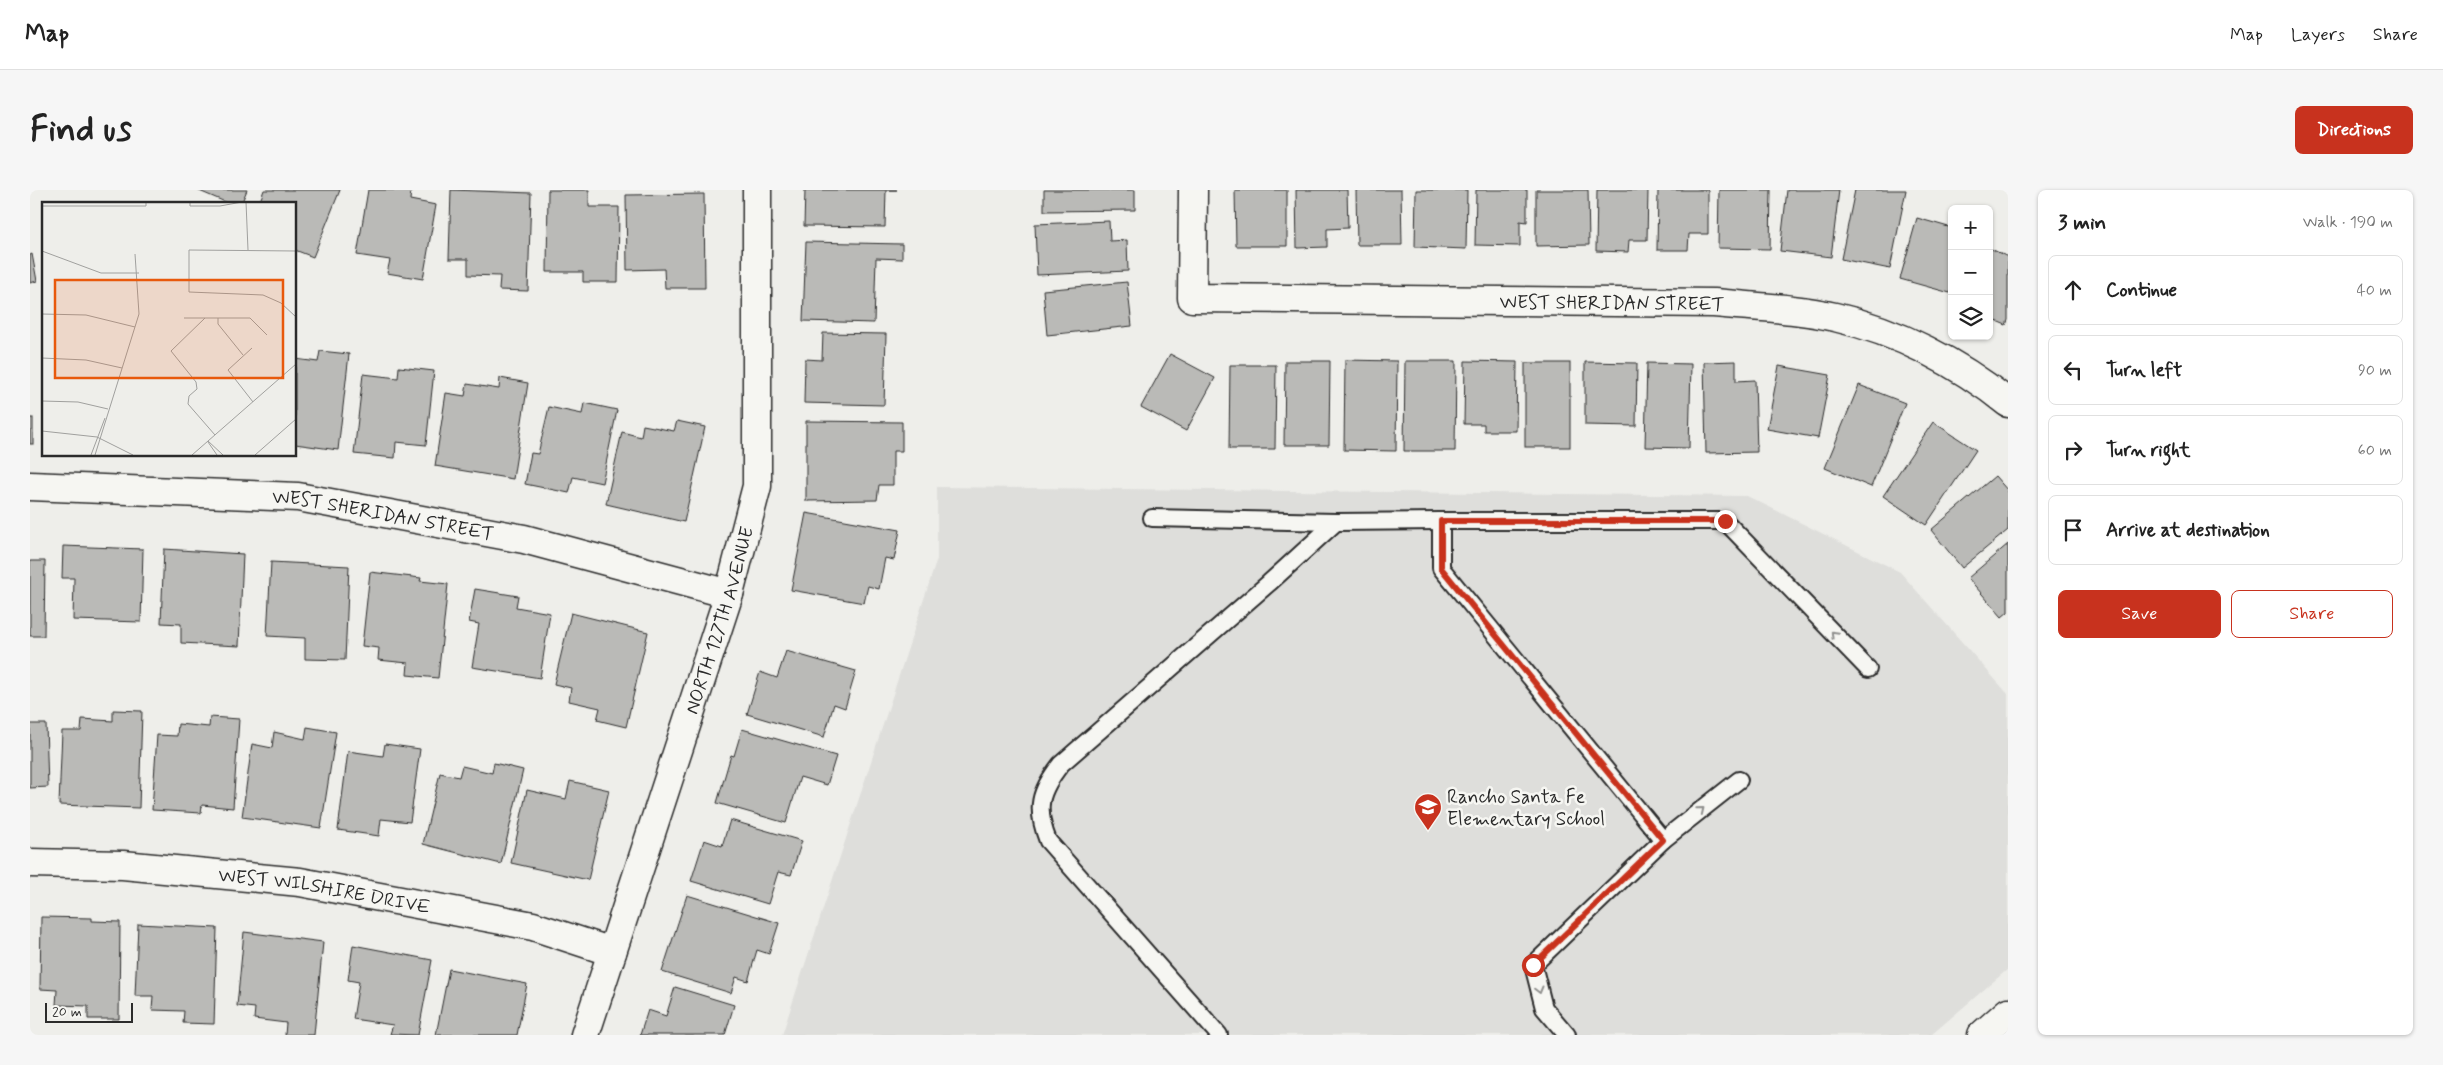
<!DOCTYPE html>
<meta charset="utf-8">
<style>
:root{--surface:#fff;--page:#f6f6f6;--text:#222;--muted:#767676;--line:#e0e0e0;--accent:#c8321e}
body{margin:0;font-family:Mynerve,sans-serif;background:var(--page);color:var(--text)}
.controls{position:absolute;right:15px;top:15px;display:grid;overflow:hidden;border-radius:8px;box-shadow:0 1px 4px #0004}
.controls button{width:45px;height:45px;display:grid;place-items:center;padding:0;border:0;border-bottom:1px solid var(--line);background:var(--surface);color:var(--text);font:25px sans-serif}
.scale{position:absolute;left:15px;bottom:12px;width:88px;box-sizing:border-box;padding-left:5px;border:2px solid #2b2b2b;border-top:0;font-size:14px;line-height:18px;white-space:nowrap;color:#2b2b2b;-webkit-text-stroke:4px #f6f6f2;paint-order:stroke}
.stop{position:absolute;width:15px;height:15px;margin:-11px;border:4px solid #c8321e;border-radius:50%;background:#fff}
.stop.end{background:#c8321e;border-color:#fff;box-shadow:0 1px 5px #0008}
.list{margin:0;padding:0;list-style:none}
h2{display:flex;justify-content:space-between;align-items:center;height:65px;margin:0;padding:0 20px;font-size:21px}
h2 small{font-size:16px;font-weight:400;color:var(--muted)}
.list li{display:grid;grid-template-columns:32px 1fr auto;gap:15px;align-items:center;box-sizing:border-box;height:70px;margin:0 10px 10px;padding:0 10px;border:1px solid var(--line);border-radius:8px}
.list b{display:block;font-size:19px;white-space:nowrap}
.list em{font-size:16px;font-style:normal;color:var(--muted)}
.actions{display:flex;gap:10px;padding:15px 20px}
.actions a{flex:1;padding:11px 0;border:1px solid var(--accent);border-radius:8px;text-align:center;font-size:18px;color:var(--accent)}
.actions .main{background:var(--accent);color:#fff}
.icon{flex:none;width:28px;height:28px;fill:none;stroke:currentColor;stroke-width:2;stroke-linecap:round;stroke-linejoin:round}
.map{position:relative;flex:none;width:1978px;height:845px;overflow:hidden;border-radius:8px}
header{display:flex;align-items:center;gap:30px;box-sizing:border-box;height:70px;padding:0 25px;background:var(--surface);border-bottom:1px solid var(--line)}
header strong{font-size:24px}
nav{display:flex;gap:28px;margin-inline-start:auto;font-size:18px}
.intro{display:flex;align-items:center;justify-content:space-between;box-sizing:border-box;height:120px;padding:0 30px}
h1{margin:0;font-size:35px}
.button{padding:12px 22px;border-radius:8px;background:var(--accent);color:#fff;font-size:18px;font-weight:700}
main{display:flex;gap:30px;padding:0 30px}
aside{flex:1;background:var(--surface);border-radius:8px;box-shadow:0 1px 4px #0004}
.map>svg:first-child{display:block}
</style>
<header>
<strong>Map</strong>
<nav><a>Map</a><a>Layers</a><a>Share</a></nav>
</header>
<div class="intro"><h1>Find us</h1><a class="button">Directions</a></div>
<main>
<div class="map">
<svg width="1978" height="845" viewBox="0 0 1978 845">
<rect width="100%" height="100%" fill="#eeeeea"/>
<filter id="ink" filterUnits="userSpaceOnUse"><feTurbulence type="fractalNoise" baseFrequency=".02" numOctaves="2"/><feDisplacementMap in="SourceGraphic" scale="10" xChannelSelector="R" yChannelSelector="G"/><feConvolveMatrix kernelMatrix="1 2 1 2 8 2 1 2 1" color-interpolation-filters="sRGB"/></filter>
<g filter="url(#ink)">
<path fill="#dededb" d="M907,297L1717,306L1870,382L1978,504V779L1901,845H752L907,369Z"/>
<g fill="#babab7" stroke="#2b2b2b">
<path d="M167,0H217L211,14H200Z"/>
<path d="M234,0H310L283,67L265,60V14H229Z"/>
<path d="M338,0H381L380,10L406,15L393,89L357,83L360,70L327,65Z"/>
<path d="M421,0L501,3L498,101L469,100L470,86L438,85V69H419Z"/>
<path d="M518,0H559V17H589L588,92H553V82H517Z"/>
<path d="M775,0H867H856L855,37L774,36Z"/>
<path d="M1014,0H1105V20L1014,21Z"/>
<path d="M1205,0H1257V56H1206Z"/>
<path d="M1266,0H1317L1318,38L1297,39V57L1267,58Z"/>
<path d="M1326,0H1371L1372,55H1327Z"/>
<path d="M1386,0H1437L1436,59L1385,57Z"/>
<path d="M1446,0H1497V32L1490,31V56L1445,55Z"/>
<path d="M1506,0H1558L1559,55L1506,56Z"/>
<path d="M1567,0H1618L1617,50H1599L1598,62L1566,61Z"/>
<path d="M1628,0H1678V44H1659L1658,60H1627Z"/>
<path d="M1689,0H1741L1740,59L1688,58Z"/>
<path d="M1757,0H1809L1801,67L1750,61Z"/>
<path d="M1825,0H1876L1860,79L1811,69Z"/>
<path d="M674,4L675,98H635L634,79L597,80L596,5Z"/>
<path d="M1887,28L1922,38V95L1920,103L1870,89Z"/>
<path d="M1079,31L1080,51L1097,50L1098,81L1007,85L1005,34Z"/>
<path d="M776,52L872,54V69L846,68L844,133L773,131Z"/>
<path d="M1959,58L1978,67V130L1976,135L1959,128Z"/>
<path d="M2,64L7,91L0,93V65Z"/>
<path d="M1097,92L1102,136L1017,145L1013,100Z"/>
<path d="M793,143L856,144L854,215L774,213L775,169L792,170Z"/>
<path d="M290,161L319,164L308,260L265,254V169L288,172Z"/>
<path d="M1140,164L1185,188L1156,241L1111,217Z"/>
<path d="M1315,170L1367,171L1366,261L1314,260Z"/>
<path d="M1255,171H1300L1299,255H1254Z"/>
<path d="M1375,171H1426L1425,261H1374Z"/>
<path d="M1435,171L1487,172L1486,241H1454V234H1434Z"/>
<path d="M1706,171V191L1725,190L1727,262L1676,263L1674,172Z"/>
<path d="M1555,172L1607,173L1606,236L1555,235Z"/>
<rect x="1495" y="173" width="45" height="84"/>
<path d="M1617,173L1661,174L1659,258L1615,257Z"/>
<path d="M1200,175H1246L1245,259H1199Z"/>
<path d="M1749,176L1800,185L1788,248L1737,239Z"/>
<path d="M369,177L404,181L396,255L366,252L365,268L324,264L333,184L368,188Z"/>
<path d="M470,188L498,193L483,289L405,276L416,203L435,206L437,194L469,199Z"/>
<path d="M1829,195L1875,213L1841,297L1795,278Z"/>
<path d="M554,213L587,220L572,293L543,287L539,303L495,294L501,263L508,264L519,217L552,224Z"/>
<rect x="0" y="228" width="3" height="26"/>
<path d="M647,231L675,237L654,332L576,314L592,242L611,247L613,235L644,241Z"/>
<path d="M776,231L872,232V261H863V295H849L847,310L776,311Z"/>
<path d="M1903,232L1946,260L1896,335L1853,306Z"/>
<path d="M1965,286L1978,301V340L1932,378L1901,340Z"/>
<path d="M776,323L870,340L864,370L855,368L849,399L838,396L834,413L761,400Z"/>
<path d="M1978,354V422L1972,427L1938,388Z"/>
<path d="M33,356L113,359L111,432L43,430L44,388H32Z"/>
<path d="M134,359L213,364L209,456L151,453V434L131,433Z"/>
<path d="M0,371H15L14,446H0Z"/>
<path d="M241,372L319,376L315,470L275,469V448L237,446Z"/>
<path d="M340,382L391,388L390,391L418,394L408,488L377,485L378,473L348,470L349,458L332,456Z"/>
<path d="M445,399L488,406L486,417L520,423L510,488L442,477L449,434L439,432Z"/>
<path d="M541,423L618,442L596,537L567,530L570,518L539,511L541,498L524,494Z"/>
<path d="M756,461L826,481L815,518L804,514L794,547L717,524L730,482L747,488Z"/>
<path d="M83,520L112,521L109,618L29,615L32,541H51L52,529L83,531Z"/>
<path d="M180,527L209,529L203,618L172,615L171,623L122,620L127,545L147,546L148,534L179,537Z"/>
<path d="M0,534H16L18,597L0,598Z"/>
<path d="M277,537L306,542L291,638L212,627L222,554L242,558L244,542L275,549Z"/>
<path d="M712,539L806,566L797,595L770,587L756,633L687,613L701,565L704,566Z"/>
<path d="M355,554L390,559L380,632L351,629L349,646L308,640L318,561L353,566Z"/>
<path d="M464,573L493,580L471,674L393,654L410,583L429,587L432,576L462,583Z"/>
<path d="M540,591L579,600L558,690L481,673L497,600L536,609Z"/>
<path d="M700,630L772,651L761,685L748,682L738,714L661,691L674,650L692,656Z"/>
<path d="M657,705L749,733L739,764L727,760L718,791L706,787L701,803L632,782Z"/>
<path d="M11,727L62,728V731L90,732L89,829H58V816L26,815L27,800L10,799Z"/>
<path d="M108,734L187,738L184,834L153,833L154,821L122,820L123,806H105Z"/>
<path d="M214,742L293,752L284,845H255L256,833L224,829L225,818L207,816Z"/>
<path d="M323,755L402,770L388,845L360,844L363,835L323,829L329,792L318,790Z"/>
<path d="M419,779L497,794L487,845H406Z"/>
<path d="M645,797L704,815L695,845H610L618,820L636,826Z"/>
</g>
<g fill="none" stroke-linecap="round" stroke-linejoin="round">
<g stroke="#2b2b2b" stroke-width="20">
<g id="service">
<path d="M1122,328L1306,332L1411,331"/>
<path d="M1633,650L1411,378V331H1695L1838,479"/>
<path d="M1189,845L1018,651C1005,618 1009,602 1031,574L1239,393L1306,332"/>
<path d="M1537,845L1514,818L1503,775L1633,650L1709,590"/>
</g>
</g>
<g stroke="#2b2b2b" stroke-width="31">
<g id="minor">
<path id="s1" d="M1163,0L1162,108L1684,113C1724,117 1766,118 1805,127C1867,141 1929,173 1978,213"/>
<path id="s2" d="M0,296L268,307L494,349L699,404"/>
<path id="s3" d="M0,673L93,675L270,692L503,736L582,762"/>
<path id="s4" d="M555,845L699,404L727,296V0"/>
</g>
</g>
<g stroke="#2b2b2b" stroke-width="31">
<path id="tertiary" d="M1952,845L1978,822"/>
</g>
<use href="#service" stroke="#f6f6f2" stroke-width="16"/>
<use href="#minor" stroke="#f6f6f2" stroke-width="28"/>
<use href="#tertiary" stroke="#f6f6f2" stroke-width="28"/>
</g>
<defs><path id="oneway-chevron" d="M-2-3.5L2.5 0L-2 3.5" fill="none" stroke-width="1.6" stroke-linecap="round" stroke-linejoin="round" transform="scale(1.25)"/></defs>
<g stroke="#90908e">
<use href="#oneway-chevron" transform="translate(1804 444) rotate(-134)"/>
<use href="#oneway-chevron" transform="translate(1671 620) rotate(-39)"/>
<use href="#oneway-chevron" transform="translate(1509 800) rotate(75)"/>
</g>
</g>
<g fill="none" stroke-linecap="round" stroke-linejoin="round" filter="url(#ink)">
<path stroke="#c8321e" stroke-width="6" d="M1503,775L1633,650L1411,378V331H1695"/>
</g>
<defs>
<g id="school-pin" transform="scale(1.4375)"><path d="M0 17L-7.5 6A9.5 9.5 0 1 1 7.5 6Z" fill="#c8321e" stroke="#f6f6f2"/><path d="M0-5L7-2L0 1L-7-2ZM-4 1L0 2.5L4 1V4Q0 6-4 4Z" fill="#fff"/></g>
</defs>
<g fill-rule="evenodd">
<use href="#school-pin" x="1398" y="617"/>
</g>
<g text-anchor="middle" stroke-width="5" stroke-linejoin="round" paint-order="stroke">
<g font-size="19" fill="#2b2b2b" stroke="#f6f6f2">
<text dy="7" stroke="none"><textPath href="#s1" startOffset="528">WEST SHERIDAN STREET</textPath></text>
<text dy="7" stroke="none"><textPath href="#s2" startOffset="355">WEST SHERIDAN STREET</textPath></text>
<text dy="7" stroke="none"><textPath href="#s4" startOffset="436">NORTH 127TH AVENUE</textPath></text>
<text dy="7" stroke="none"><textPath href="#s3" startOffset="296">WEST WILSHIRE DRIVE</textPath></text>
</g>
<g font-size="19" fill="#2b2b2b" stroke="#f6f6f2" text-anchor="start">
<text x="1417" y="613">Rancho Santa Fe<tspan x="1417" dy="22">Elementary School</tspan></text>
</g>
</g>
<g transform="translate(12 12)">
<rect width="254" height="254" fill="#eeeeea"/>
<path fill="none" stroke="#a0a09e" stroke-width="1" d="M148,0V4H178L200,0M204,0L206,48M0,4H104V0M0,49L59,71H97M254,49L147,48V90L221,93L239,101L254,115M0,112L44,113L93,125M142,116H176M163,116L129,149L154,180L155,187L147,194L146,202L173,233M210,146L186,168L211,200M201,153L176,122V116H208L225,133M0,156L44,158L80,166M0,199L36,200L66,207M0,229L55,235L91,253M166,239L181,253M166,240L175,253M49,253L63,216M53,253L97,112L93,52M150,253L254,162M213,253L254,217"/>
<path fill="#e8590c" fill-opacity="0.15" stroke="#e8590c" stroke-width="2.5" d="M13,78H241V176H13Z"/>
<rect width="254" height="254" fill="none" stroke="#2b2b2b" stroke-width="2.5"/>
</g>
</svg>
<div class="controls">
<button>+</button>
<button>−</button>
<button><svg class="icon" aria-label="layers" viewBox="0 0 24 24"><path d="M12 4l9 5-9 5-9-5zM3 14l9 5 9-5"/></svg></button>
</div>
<div class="scale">20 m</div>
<div class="stop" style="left:1503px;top:775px"></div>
<div class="stop end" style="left:1695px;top:331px"></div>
</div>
<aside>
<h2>3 min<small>Walk · 190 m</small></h2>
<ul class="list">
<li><svg class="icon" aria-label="ahead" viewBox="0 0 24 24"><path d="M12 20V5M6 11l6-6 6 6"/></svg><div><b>Continue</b></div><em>40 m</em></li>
<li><svg class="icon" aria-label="left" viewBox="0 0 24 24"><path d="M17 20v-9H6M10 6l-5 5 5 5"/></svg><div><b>Turn left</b></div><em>90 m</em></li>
<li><svg class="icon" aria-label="right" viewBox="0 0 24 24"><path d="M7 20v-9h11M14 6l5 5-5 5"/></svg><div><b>Turn right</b></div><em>60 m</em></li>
<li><svg class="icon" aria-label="arrive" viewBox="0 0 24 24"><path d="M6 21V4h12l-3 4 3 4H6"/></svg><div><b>Arrive at destination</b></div></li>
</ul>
<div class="actions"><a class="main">Save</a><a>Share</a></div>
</aside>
</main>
